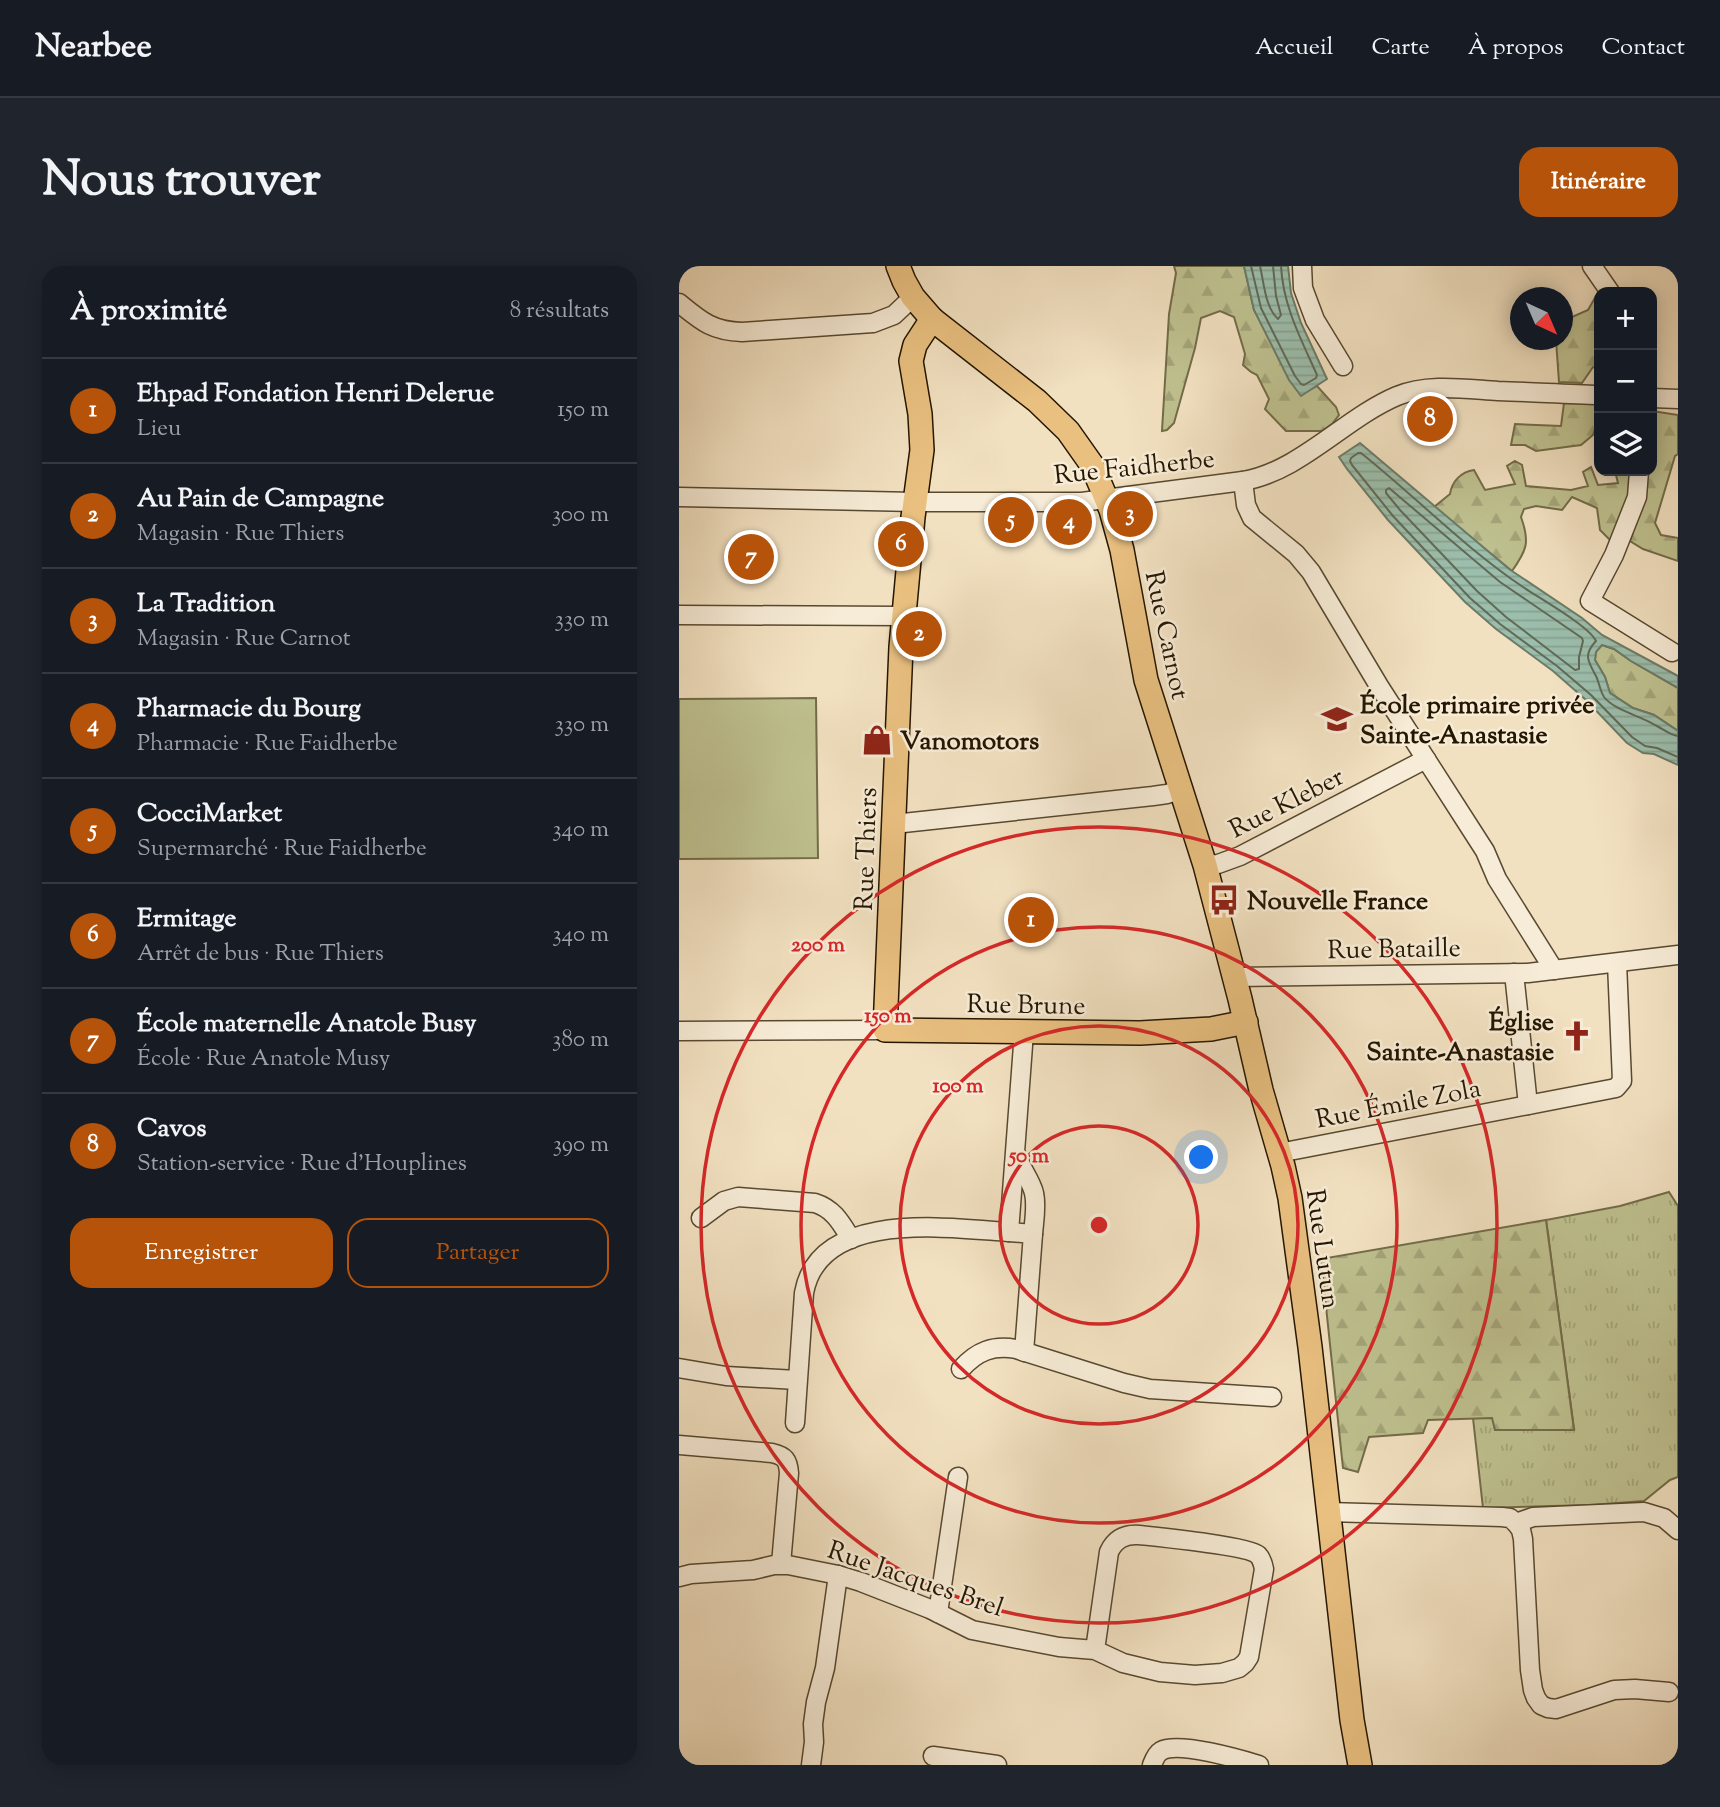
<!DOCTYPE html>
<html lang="fr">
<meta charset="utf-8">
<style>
:root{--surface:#171b24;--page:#20242c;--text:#f1f3f6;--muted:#9ea1a6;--line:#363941;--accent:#b45309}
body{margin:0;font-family:"Sorts Mill Goudy",serif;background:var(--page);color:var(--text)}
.controls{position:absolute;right:21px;top:21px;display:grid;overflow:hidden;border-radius:14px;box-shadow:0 4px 18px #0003}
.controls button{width:63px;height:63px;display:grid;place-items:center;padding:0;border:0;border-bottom:2px solid var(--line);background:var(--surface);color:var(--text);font:35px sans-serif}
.compass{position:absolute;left:831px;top:21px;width:63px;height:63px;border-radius:50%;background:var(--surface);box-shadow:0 4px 18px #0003;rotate:136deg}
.you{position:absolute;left:523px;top:892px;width:24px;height:24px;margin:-18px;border:5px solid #fff;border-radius:50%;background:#1a73e8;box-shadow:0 0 0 10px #1a73e833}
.badge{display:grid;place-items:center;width:46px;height:46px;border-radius:50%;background:var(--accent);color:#fff;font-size:23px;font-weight:700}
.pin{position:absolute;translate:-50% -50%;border:4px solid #fff;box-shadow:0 2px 7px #0006}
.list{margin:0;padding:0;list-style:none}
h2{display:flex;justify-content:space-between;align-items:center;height:91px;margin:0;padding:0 28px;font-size:30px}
h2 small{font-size:23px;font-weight:400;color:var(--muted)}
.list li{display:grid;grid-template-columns:46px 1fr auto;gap:21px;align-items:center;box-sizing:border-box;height:105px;padding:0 28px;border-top:2px solid var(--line)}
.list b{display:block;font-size:26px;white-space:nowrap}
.list p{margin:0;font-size:23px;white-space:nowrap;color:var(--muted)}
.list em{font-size:23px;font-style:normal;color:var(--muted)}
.actions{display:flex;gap:14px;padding:21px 28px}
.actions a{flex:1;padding:16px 0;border:2px solid var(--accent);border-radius:21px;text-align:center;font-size:24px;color:var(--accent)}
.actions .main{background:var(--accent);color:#fff}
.icon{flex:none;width:38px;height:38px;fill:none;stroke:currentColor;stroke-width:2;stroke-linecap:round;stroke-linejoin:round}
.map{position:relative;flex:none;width:999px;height:1499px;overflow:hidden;border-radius:21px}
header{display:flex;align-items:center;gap:42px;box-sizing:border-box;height:98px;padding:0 35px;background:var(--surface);border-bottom:2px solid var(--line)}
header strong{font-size:33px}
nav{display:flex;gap:38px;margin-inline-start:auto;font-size:24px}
.intro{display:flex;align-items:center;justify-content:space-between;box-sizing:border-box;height:168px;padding:0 42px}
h1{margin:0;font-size:49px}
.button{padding:18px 32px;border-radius:21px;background:var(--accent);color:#fff;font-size:24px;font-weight:700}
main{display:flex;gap:42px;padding:0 42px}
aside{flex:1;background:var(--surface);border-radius:21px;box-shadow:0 4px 18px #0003}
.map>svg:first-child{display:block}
</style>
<header>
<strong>Nearbee</strong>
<nav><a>Accueil</a><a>Carte</a><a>À propos</a><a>Contact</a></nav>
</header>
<div class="intro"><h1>Nous trouver</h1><a class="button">Itinéraire</a></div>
<main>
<aside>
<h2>À proximité<small>8 résultats</small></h2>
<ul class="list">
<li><span class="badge">1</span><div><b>Ehpad Fondation Henri Delerue</b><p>Lieu</p></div><em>150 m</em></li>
<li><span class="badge">2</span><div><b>Au Pain de Campagne</b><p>Magasin · Rue Thiers</p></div><em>300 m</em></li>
<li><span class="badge">3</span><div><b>La Tradition</b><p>Magasin · Rue Carnot</p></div><em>330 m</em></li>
<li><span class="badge">4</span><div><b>Pharmacie du Bourg</b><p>Pharmacie · Rue Faidherbe</p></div><em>330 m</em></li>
<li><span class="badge">5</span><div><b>CocciMarket</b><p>Supermarché · Rue Faidherbe</p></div><em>340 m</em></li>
<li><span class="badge">6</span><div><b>Ermitage</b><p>Arrêt de bus · Rue Thiers</p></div><em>340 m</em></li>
<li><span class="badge">7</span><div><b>École maternelle Anatole Busy</b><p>École · Rue Anatole Musy</p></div><em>380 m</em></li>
<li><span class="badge">8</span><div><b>Cavos</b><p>Station-service · Rue d'Houplines</p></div><em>390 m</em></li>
</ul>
<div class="actions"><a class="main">Enregistrer</a><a>Partager</a></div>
</aside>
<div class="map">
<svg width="999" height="1499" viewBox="0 0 999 1499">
<defs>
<pattern id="grass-tufts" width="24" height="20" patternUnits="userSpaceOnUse" patternTransform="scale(1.75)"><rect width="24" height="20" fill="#bfc190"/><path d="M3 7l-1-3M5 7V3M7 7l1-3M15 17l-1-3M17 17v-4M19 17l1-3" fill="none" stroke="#a4a57a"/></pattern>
<pattern id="forest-firs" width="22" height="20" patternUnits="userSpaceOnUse" patternTransform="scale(1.75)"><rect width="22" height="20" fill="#bfc190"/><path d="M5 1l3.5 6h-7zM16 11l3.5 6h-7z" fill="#a4a57a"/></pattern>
<pattern id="water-rules" width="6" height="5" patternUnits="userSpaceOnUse" patternTransform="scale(1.75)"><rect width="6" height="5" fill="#9cbeac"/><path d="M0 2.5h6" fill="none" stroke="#86a392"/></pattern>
</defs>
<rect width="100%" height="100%" fill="#f2e1c1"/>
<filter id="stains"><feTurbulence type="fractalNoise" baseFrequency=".00286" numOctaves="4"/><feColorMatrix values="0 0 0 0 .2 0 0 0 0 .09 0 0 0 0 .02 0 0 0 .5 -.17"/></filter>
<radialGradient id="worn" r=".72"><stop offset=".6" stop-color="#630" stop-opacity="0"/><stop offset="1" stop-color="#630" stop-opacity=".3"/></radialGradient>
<path fill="url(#grass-tufts)" stroke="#726c48" stroke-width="2" d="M990,926L999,940V1211L991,1214L965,1235L912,1239L804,1242L794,1152H814L816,1164L895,1163L867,954L941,940Z"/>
<g fill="url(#forest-firs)" stroke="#726c48" stroke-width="2">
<path d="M495,0H565L575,44L622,129L638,120L657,141L660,149L653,158L643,165H607L586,143L590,133L578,109L572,106L564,99L566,88L555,51L541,45L522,52L516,82L495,157L488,164L483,165L490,48L497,7Z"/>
<path d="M920,29V102L914,101L903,117L880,116L877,74H884V55L909,44L917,30Z"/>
<path d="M885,137L920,138V152L914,169L902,179L857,185L846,179H832L836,158L882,160Z"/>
<path d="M973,145L999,149V188L996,190L976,257L982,269L999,272V295L964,283L951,275L967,226L968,205H973Z"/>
<path d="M836,195L843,199L847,220L892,224L909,220L904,206L912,201L919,219L939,217L936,205H954L951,230L932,275L921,264L918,242L893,231L883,244L857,240L845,243L842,251C851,276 848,284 833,305L755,241L771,228C773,215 782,206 795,204L806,224L836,218L828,200Z"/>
<path d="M923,379L935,383L952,395L999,422V465L975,449L954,442L931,427L926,411L916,394L917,385Z"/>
<path d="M867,954L895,1164H816L813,1152L749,1154L744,1167L690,1171L679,1206L664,1202L642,993Z"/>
</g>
<path fill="#bfc190" stroke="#726c48" stroke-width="2" d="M137,432L139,592L0,593V433Z"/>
<g fill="url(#water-rules)" stroke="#6c7b67" stroke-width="2">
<path d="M565,0H609L612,27L622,57L648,113L622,130L610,114L575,44Z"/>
<path d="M681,177L830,303L903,352L923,369L999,410V422L952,395L935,383L923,379L917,386L916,394L926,411L931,427L954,442L975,449L999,465V499L975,488L964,487L948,477L907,434L874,405L817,363L786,336L709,254L668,203L660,191Z"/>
</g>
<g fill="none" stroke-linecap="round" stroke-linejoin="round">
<g stroke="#606a56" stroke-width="2">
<path d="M572,0L582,42L616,110L622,118L625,119L637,112L638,109C622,73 604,40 602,0"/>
<path d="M581,0C585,17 586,41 599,53L602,49L597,30L594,0"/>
<path d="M710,222L821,316L903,372L904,375L900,391V403L896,404L827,351L798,325L721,244L707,227V224Z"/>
<path d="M999,470C990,469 983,462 974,458C961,450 935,444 925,431C921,425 920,416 917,410C909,395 904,389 917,375C910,360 860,332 844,321C786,282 737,231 682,187H679L672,192L671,195L673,199L714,250L791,332L821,358L878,400L912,429L953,471L966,480L978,482L999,491"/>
</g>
<g stroke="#584930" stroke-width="21">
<g id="minor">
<path d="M623,0L624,22L636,54L664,100"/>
<path d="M913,0L931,26"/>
<path d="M0,37C22,55 33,65 63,66L194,57L215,49L234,31"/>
<path d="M973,132L999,133"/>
<path d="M960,205L958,231L935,289L911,335L993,386"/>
<path d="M564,215L567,239L573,252L617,288L632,306L700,420L806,585L818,613L875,704"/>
<path d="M0,231L236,236H403L564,215C620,206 666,152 718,130C749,117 786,123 819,125C852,126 886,128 920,129"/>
<path d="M0,349L224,350"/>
<path d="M215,558L474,530L488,528L503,523"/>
<path d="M526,599L539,598L561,590L747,493"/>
<path d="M835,707L849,839"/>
<path d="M556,711L849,707L999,689"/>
<path d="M0,765L206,764"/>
<path d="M345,766L330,966L354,968L345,1086"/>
<path d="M600,887L937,822L943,815L938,697"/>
<path d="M338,890C342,903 352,914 355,927C358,940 355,955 354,968"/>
<path d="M22,952L45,935L59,931L136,937C155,943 162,957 172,973"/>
<path d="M0,1102L47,1110L118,1114"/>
<path d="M282,1103C298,1085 314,1079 337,1083L445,1117L471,1123L593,1131"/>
<path d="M116,1157L125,1027C140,943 269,962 330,966"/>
<path d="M0,1179L93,1187C106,1190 109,1194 110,1207L102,1298"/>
<path d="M649,1246L823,1251L831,1252L837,1257L854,1251L965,1246L985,1252L999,1264"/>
<path d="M837,1257L842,1264L844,1273L851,1404L854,1424L857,1432L862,1439L869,1442L877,1443L935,1424L956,1423L990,1426"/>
<path d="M0,1311L12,1308L74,1304L95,1299H109L159,1309L182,1316L251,1343L293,1364L380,1381L416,1384L444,1397L481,1406L516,1409L543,1407L560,1402L566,1397L570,1391L585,1303C584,1298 583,1293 579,1289C569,1280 478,1271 460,1269C446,1268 436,1273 430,1286L416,1384"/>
<path d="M259,1347L279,1211"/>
<path d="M254,1490L318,1499"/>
<path d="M132,1499L135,1476L134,1458L137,1436L146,1402L159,1309"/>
<path d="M473,1499C475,1494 477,1488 482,1485C499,1475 560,1493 580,1499"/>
</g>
</g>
<g stroke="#251600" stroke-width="26">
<g id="major">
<path d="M219,0L225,15L234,31L253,53L358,135L389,165L413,199L432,244L443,284L467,414L526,599L561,733L582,824L604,900L611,932L631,1081L673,1454L681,1499"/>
<path d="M253,53L236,79L232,95L241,148L243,184L234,251L222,381L206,764L461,767L532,763L567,756"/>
</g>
</g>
<use href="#minor" stroke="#f7ecd7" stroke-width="18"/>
<use href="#major" stroke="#e9c080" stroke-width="23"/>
</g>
<g fill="none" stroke="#d62828" stroke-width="3.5">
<circle cx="420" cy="959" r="99"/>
<circle cx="420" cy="959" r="199"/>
<circle cx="420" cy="959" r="298"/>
<circle cx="420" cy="959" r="398"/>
</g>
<defs>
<g id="school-bare" transform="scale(2.415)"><path d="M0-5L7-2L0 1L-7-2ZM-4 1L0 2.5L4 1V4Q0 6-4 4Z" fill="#8f2418" stroke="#f7ecd7" stroke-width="2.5" paint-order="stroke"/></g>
<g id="shop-bare" transform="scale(2.415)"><path d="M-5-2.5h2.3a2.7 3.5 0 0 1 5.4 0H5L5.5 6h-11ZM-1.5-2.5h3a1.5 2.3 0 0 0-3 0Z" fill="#8f2418" stroke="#f7ecd7" stroke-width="2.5" paint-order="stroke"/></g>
<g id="bus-bare" transform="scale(2.415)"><path d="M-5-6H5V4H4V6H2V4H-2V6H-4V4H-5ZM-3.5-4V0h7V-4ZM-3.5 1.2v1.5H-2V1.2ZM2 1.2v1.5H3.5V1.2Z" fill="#8f2418" stroke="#f7ecd7" stroke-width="2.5" paint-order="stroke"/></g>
<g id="church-bare" transform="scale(2.415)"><path d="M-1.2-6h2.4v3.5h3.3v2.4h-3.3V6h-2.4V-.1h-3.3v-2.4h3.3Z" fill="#8f2418" stroke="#f7ecd7" stroke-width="2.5" paint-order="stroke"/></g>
</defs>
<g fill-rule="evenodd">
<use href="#school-bare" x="658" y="453"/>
<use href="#shop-bare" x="198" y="474"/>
<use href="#bus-bare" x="545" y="634"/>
<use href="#church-bare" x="898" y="770"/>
</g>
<g text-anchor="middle" stroke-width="5" stroke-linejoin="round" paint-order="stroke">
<g font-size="26" fill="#251600" stroke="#f7ecd7">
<text transform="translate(455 200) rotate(-6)" y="9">Rue Faidherbe</text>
<text transform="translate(489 369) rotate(78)" y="9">Rue Carnot</text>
<text transform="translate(607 536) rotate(-27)" y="9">Rue Kleber</text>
<text transform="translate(186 583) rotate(-88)" y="9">Rue Thiers</text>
<text transform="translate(715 682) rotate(-1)" y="9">Rue Bataille</text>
<text transform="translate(347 738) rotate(1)" y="9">Rue Brune</text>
<text transform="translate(719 837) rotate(-11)" y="9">Rue Émile Zola</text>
<text transform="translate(645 983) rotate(82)" y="9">Rue Lutun</text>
<text transform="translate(237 1312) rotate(19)" y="9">Rue Jacques Brel</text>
</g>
<g font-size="26" font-weight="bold" fill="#251600" stroke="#f7ecd7" text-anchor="start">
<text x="681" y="447">École primaire privée<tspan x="681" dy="30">Sainte-Anastasie</tspan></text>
<text x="221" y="483">Vanomotors</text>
<text x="568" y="643">Nouvelle France</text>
<text x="875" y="764" text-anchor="end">Église<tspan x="875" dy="30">Sainte-Anastasie</tspan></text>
</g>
</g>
<circle cx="420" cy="959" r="10" fill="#d62828" stroke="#f7ecd7" stroke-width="3.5"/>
<g font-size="21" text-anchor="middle" font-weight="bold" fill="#d62828" stroke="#f7ecd7" stroke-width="5" stroke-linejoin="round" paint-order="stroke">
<text x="139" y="685">200 m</text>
<text x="209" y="756">150 m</text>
<text x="279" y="826">100 m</text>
<text x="350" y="896">50 m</text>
</g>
<rect width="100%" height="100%" filter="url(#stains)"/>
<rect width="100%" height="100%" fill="url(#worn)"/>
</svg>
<div class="controls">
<button>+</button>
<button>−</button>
<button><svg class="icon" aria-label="layers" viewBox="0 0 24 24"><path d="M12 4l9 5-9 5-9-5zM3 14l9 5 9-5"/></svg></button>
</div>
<svg class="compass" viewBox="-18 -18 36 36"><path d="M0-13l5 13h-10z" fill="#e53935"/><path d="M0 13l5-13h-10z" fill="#9ea1a6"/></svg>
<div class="you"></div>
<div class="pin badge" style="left:352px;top:654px">1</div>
<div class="pin badge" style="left:240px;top:368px">2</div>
<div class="pin badge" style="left:451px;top:248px">3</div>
<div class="pin badge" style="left:390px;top:256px">4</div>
<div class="pin badge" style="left:332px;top:254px">5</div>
<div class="pin badge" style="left:222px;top:278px">6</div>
<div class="pin badge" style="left:72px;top:291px">7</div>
<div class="pin badge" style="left:751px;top:153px">8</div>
</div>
</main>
